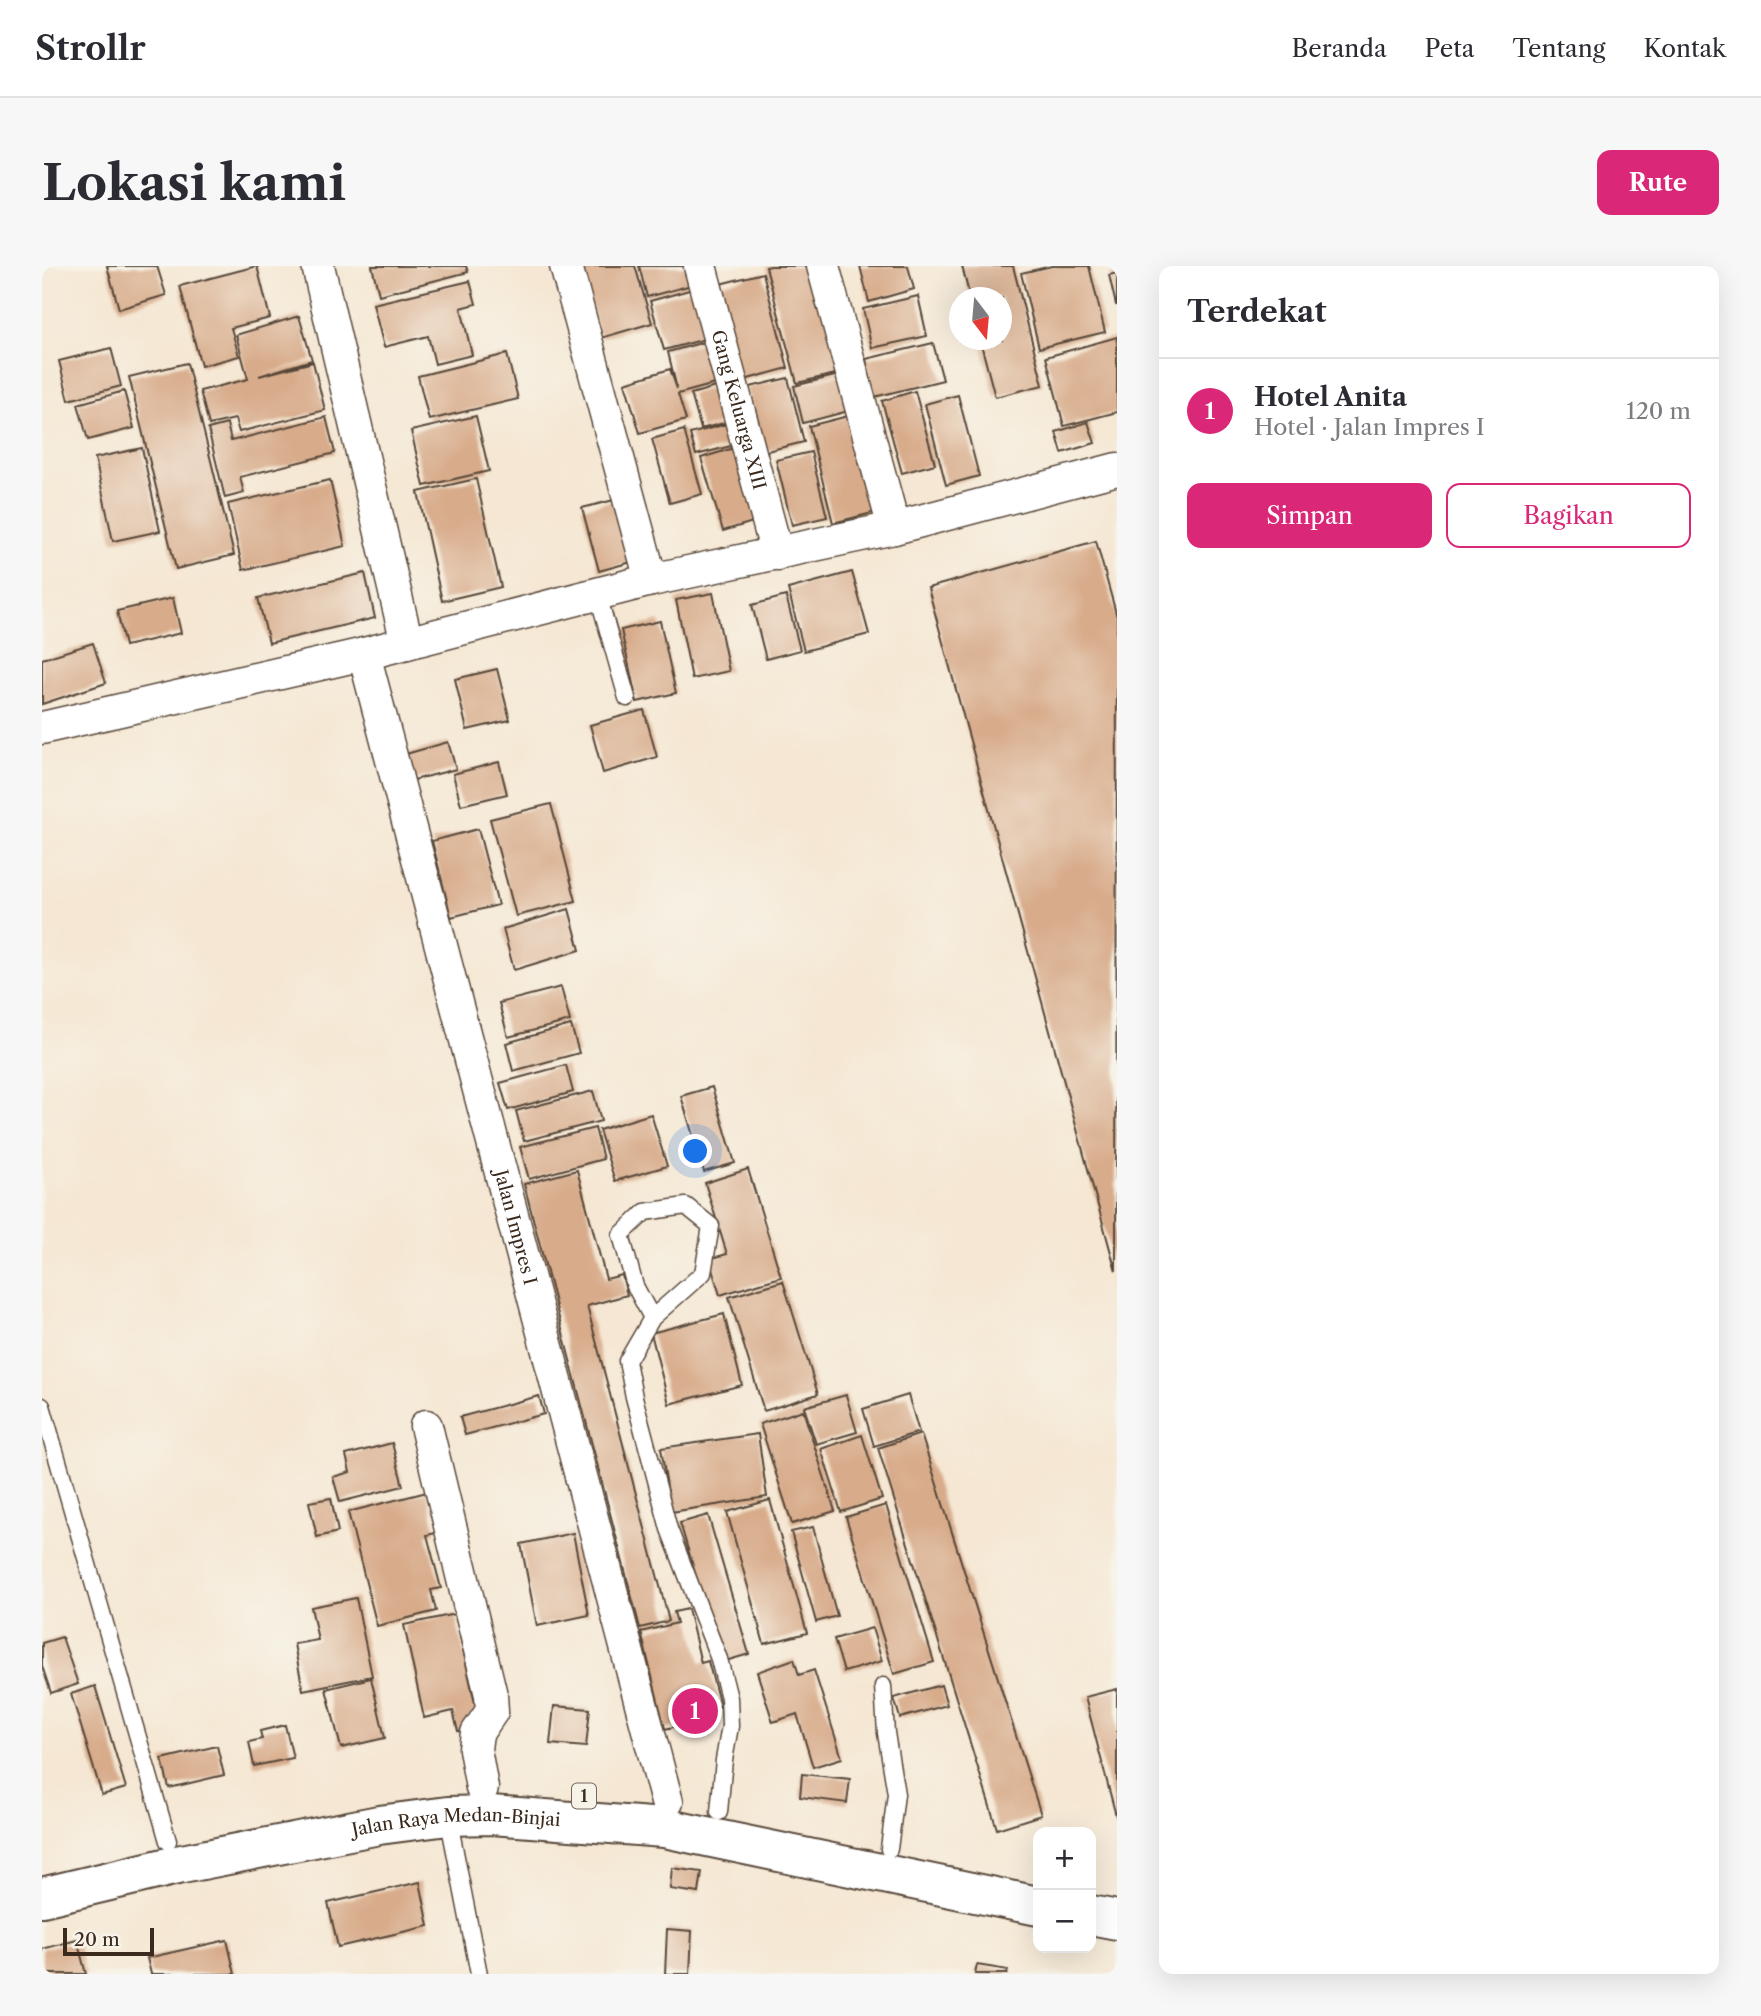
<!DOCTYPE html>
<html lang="id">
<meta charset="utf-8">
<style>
:root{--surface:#fff;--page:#f7f7f7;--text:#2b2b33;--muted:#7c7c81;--line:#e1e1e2;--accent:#db2777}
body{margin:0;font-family:"Libre Caslon Text",serif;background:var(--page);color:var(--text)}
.controls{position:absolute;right:21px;bottom:21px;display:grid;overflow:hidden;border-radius:14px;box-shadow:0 7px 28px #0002}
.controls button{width:63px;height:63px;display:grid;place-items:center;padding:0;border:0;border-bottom:2px solid var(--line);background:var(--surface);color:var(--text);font:35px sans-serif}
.compass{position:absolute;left:907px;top:21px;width:63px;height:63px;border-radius:50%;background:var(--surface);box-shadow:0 7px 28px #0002;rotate:164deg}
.scale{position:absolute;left:21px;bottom:18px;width:91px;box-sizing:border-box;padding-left:7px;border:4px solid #3b2a1e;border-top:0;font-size:19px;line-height:24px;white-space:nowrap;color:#3b2a1e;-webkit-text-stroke:5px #f7f3e8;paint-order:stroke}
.you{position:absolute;left:654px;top:886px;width:24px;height:24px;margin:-18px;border:5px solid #fff;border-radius:50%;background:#1a73e8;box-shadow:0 0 0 10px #1a73e833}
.badge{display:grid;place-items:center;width:46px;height:46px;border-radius:50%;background:var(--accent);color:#fff;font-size:23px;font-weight:700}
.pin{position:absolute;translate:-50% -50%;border:4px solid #fff;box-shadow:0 2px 7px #0006}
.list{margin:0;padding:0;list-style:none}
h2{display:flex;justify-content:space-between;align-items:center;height:91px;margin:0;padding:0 28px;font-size:30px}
h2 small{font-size:23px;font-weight:400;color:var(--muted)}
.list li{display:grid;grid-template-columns:46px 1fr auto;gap:21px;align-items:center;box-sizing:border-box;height:105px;padding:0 28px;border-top:2px solid var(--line)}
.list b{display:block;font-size:26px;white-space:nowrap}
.list p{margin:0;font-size:23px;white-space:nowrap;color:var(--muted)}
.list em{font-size:23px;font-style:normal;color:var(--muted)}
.actions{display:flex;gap:14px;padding:21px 28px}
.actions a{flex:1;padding:16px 0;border:2px solid var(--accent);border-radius:14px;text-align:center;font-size:24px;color:var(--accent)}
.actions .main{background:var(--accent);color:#fff}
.map{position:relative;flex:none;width:1075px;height:1708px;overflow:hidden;border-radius:14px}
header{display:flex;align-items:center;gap:42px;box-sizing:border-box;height:98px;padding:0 35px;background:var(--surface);border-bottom:2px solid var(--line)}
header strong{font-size:33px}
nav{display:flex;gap:38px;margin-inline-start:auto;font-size:24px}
.intro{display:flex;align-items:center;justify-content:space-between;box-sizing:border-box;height:168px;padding:0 42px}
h1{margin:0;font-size:49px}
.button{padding:18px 32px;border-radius:14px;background:var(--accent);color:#fff;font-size:24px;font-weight:700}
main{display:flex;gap:42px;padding:0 42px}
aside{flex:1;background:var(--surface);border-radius:14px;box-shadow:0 7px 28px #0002}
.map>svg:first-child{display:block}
</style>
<header>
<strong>Strollr</strong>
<nav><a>Beranda</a><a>Peta</a><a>Tentang</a><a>Kontak</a></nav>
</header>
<div class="intro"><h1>Lokasi kami</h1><a class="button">Rute</a></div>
<main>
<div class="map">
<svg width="1075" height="1708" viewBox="0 0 1075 1708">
<rect width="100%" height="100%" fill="#f7f3e8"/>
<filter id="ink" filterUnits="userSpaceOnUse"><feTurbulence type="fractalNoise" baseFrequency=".0143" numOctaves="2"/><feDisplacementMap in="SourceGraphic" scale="14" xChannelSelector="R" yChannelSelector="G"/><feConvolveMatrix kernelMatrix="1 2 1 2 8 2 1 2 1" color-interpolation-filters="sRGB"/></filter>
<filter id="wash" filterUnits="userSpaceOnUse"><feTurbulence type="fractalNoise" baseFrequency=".00686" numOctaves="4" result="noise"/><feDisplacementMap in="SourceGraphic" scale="28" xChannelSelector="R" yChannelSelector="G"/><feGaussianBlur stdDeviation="1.57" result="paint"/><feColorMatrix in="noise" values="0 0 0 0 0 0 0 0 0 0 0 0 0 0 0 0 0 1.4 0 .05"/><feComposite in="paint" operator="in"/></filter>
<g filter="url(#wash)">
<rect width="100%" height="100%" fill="#f5e7d3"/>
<g id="blocks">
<g fill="#d8ac8b">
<path d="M65,0H115L124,29L77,43Z"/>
<path d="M215,0L228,52L189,62L197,90L159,100L138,20Z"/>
<path d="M330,0H424L426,6L337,29Z"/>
<path d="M549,0H593L610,57L559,72L538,3Z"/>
<path d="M597,0H652L657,17L605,31Z"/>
<path d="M729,0H774L802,106L755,117L724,1Z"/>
<path d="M818,0H866L872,23L827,36Z"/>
<path d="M920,0H971L1001,119L953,131L938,74H960V32H928Z"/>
<path d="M1010,0H1047L1063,66L997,82L979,7Z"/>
<path d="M721,7L746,102L695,116L670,20Z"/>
<path d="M1075,7V39H1074L1067,9Z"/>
<path d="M428,15L434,38L419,42L430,89L393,98L386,70L342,81L331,38Z"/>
<path d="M658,21L671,71L622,84L608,35Z"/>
<path d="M876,30L885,70L830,82L821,43Z"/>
<path d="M257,50L270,94L217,110L271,96L283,144L197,166L193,153L167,159L158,125L206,113L194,69Z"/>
<path d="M1075,71V146L1022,160L1004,91Z"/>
<path d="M673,73L684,115L636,128L644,154L598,167L583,117L628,103L635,123L626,86Z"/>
<path d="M891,77L901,114L832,131L824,93Z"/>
<path d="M69,82L79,120L27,134L17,95Z"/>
<path d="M465,88L476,133L387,154L376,110Z"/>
<path d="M145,97L192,289L134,303L87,111Z"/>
<path d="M805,107L814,143L761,157L752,120Z"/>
<path d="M746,112L762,176L721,186L704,122Z"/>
<path d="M684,118L694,154L659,163L649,128Z"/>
<path d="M82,125L92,162L46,174L36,138Z"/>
<path d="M873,125L893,198L860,207L840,135Z"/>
<path d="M916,129L937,210L904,219L883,138Z"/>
<path d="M814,148L838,245L791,257L767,160Z"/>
<path d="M434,150L447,205L382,220L369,165Z"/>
<path d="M284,151L293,187L198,211L202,227L183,232L166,163L185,158L189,175Z"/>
<path d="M695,155L701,177L654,189L648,168Z"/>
<path d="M1046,156L1053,177L1020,187L1014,166Z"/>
<path d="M642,164L660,228L628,237L610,173Z"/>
<path d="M702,179L724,252L681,265L659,192Z"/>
<path d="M100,182L118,265L71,275L53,192Z"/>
<path d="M769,186L785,251L750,259L734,194Z"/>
<path d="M434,213L459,321L400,335L376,226Z"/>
<path d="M288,214L303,280L201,304L186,238Z"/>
<path d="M576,233L593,295L557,305L540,242Z"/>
<path d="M1054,275L1075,351L1074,1005L886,322Z"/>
<path d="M810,306L827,368L762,385L746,323Z"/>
<path d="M323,307L333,352L227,377L216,332Z"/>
<path d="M671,327L687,405L650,413L634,334Z"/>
<path d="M744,330L758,384L724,393L710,339Z"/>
<path d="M131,332L139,367L83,380L75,345Z"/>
<path d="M618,355L634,427L595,436L579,364Z"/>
<path d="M51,377L64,417L0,438V393Z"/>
<path d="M455,403L468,454L425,464L413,413Z"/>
<path d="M602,444L615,491L561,507L548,459Z"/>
<path d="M406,476L414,503L372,514L364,488Z"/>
<path d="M457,496L465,528L419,539L411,508Z"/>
<path d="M509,538L534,635L474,650L448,553Z"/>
<path d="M436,563L456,639L409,651L390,575Z"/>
<path d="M527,643L538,684L472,704L461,663Z"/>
<path d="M519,721L528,755L466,771L457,737Z"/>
<path d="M529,759L537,787L471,805L464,777Z"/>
<path d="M524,799L531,826L466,844L458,817Z"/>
<path d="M670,821L693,897L662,906L639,830Z"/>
<path d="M551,825L559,855L482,875L474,845Z"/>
<path d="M609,848L625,900L573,915L557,864Z"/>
<path d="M553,862L561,893L487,913L478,881Z"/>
<path d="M706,903L739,1011L678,1029L667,993L685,988L663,917Z"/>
<path d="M535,904L564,1013L580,1009L585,1029L545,1040L627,1355L598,1362L482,918Z"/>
<path d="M741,1015L776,1128L722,1145L687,1031Z"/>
<path d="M682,1048L700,1119L627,1138L609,1067Z"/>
<path d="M804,1129L815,1166L774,1178L762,1141Z"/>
<path d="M866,1129L877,1166L832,1180L821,1143Z"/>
<path d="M497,1130L502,1148L423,1169L418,1151Z"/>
<path d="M761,1144L793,1245L750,1258L718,1158Z"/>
<path d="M716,1168L725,1231L629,1246L619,1182Z"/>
<path d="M879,1168L999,1549L955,1563L836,1182Z"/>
<path d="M820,1169L840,1233L799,1246L779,1183Z"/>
<path d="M350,1177L361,1220L298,1236L291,1211L308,1206L304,1189Z"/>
<path d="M385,1226L394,1267L385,1269L399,1322L389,1324L394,1345L335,1360L306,1246Z"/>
<path d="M289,1232L296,1266L275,1271L267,1236Z"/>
<path d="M728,1234L765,1367L722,1378L685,1246Z"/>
<path d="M844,1239L892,1396L852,1408L804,1251Z"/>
<path d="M666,1249L707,1388L680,1396L638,1257Z"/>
<path d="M771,1261L795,1350L774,1356L749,1266Z"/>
<path d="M531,1267L547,1349L495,1360L479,1278Z"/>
<path d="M314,1332L330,1410L261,1424L252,1378L276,1374L269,1341Z"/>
<path d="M646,1343L659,1397L666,1395L678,1440L670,1442L673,1451L623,1463L599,1366L635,1357L632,1346Z"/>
<path d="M413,1348L438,1460L416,1465L411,1445L382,1452L362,1359Z"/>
<path d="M830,1362L840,1395L802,1406L792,1373Z"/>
<path d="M20,1371L36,1418L9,1427L0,1400V1377Z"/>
<path d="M752,1393L757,1409L772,1404L800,1492L771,1501L755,1448L731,1456L715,1406Z"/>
<path d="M329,1412L343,1472L299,1482L284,1423Z"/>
<path d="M899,1419L905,1439L858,1452L852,1432Z"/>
<path d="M53,1420L84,1522L60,1529L29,1428Z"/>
<path d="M1075,1423V1549L1074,1550L1043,1431Z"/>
<path d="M512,1440L548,1443L544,1481L508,1478Z"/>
<path d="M243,1459L251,1492L212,1500L207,1476L220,1473L218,1465Z"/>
<path d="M175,1480L182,1509L127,1522L120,1493Z"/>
<path d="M760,1508L808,1513L805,1537L758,1531Z"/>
<path d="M630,1602L660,1606L657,1627L628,1623Z"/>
<path d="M378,1616L387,1660L296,1681L286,1637Z"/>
<path d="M625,1663L650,1665L648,1708H623Z"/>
<path d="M35,1674L44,1708H0V1683Z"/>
<path d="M185,1674L193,1708H109L105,1692Z"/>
<path d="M935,1699L966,1704L965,1708H933Z"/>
</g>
</g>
</g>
<g filter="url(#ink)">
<use href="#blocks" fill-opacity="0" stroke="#574639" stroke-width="2"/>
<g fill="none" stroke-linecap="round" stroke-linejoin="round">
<g stroke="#574639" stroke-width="19">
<g id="service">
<path d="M556,329L585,432"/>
<path d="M610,1052L593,1020L579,969L603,946L644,940L669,960L661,1007L610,1052L585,1095L592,1131L627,1263L677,1393L687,1432L688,1460L682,1494L677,1546"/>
<path d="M0,1140L126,1575"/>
<path d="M841,1420L844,1467L854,1528L847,1583"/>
<path d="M406,1550L437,1708"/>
</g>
</g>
<g stroke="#574639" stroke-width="35">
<g id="minor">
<path d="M276,0L365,377"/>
<path d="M524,0L609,314"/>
<path id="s1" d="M658,0L735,288"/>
<path d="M781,0L852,262"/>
<path id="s2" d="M322,388L625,1536"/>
<path d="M0,462L322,388L609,314L852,262L1075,203"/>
<path d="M384,1160L449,1429L450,1445L435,1467L433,1483L440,1522"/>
</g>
</g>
<g stroke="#574639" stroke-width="42">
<g id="trunk">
<path id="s3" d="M0,1631L135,1599L337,1559L406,1550L449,1549L622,1562L996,1640"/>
<path d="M1049,1649L1075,1654"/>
</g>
</g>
<use href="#service" stroke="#fff" stroke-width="16"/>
<use href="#minor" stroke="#fff" stroke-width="32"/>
<use href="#trunk" stroke="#fff" stroke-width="38"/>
</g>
</g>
<g text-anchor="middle" stroke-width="6" stroke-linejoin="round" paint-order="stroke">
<rect fill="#f7f3e8" stroke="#73665b" stroke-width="2" x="530" y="1517.5" width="24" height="25" rx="5"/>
<g font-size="16" font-weight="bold" fill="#3b2a1e">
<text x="542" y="1536">1</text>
</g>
<g font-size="18" fill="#3b2a1e" stroke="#f7f3e8">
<text dy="6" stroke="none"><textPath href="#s1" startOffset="149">Gang Keluarga XIII</textPath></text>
<text dy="6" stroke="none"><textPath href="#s2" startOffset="593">Jalan Impres I</textPath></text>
<text dy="6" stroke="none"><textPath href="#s3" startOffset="422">Jalan Raya Medan-Binjai</textPath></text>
</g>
</g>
</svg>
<div class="controls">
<button>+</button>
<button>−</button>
</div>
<svg class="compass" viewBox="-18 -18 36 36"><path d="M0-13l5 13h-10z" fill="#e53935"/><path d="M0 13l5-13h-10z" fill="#7c7c81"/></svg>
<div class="scale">20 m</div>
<div class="you"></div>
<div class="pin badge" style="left:653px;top:1445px">1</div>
</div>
<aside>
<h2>Terdekat<small></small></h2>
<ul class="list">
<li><span class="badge">1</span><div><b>Hotel Anita</b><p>Hotel · Jalan Impres I</p></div><em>120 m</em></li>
</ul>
<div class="actions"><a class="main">Simpan</a><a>Bagikan</a></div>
</aside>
</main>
